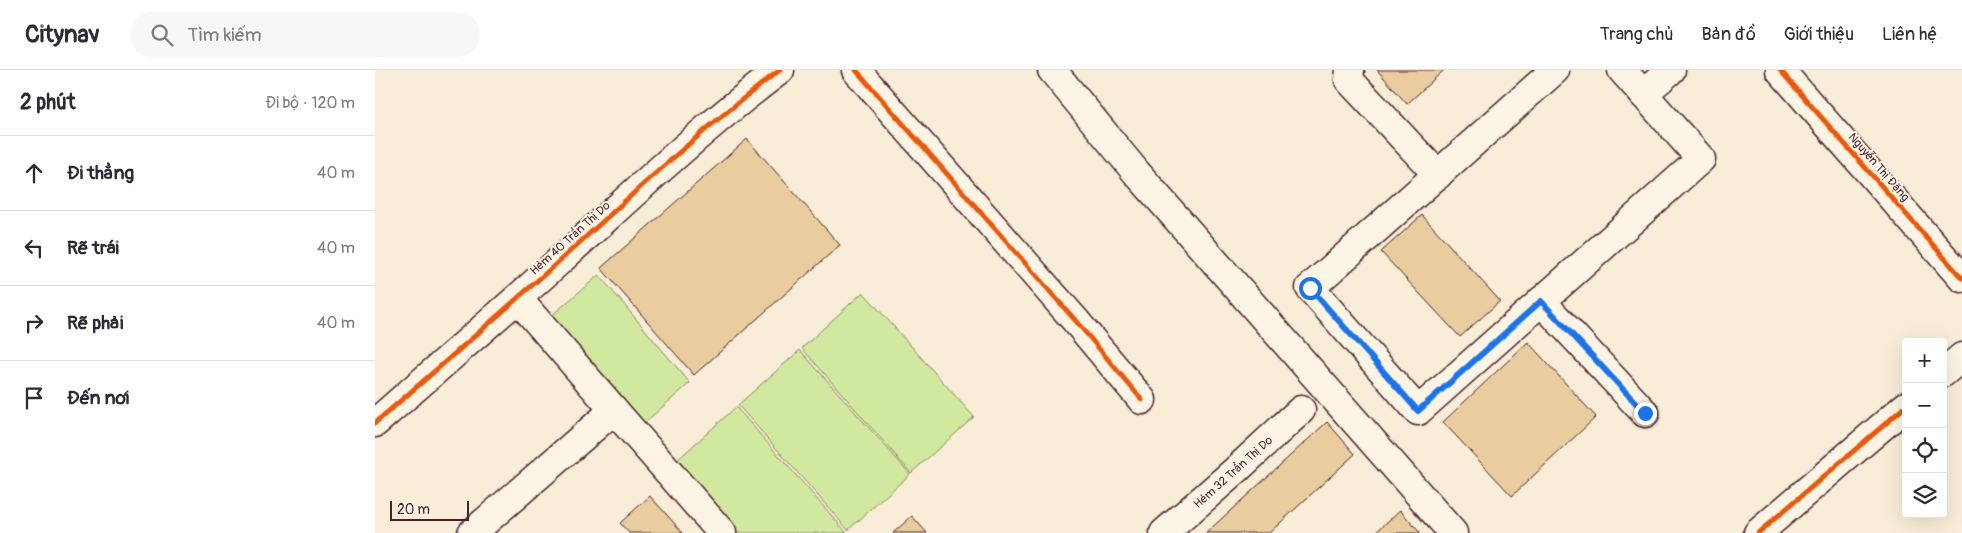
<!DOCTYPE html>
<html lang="vi">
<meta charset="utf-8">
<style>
:root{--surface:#fff;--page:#f7f7f7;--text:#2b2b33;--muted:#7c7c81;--line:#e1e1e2}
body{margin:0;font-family:Pangolin,sans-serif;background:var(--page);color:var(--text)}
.controls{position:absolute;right:15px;bottom:15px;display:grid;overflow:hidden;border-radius:5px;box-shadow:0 5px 20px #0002}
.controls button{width:45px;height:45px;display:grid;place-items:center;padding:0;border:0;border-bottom:1px solid var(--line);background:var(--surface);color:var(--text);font:25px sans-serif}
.scale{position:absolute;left:15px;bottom:12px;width:79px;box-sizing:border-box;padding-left:5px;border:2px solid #4a1f2b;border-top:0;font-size:14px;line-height:18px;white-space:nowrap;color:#4a1f2b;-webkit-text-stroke:4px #fcf5e5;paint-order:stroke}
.stop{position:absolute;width:15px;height:15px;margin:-11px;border:4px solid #1a73e8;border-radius:50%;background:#fff}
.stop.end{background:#1a73e8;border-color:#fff;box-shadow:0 1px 5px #0008}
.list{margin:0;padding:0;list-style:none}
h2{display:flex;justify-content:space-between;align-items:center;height:65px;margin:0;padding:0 20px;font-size:21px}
h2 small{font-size:16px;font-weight:400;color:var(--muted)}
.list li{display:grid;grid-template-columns:32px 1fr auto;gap:15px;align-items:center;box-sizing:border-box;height:75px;padding:0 20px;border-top:1px solid var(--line)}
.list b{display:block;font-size:19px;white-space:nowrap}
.list em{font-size:16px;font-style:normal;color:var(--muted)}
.icon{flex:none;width:28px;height:28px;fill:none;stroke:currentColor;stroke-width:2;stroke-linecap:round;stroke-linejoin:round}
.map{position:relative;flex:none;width:1587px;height:463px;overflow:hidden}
header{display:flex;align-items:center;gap:30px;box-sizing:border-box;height:70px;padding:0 25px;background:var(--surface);border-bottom:1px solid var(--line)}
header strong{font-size:24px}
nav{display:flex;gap:28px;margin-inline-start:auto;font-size:18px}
.search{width:350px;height:45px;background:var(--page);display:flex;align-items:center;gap:12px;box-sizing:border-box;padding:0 18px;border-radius:28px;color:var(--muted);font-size:19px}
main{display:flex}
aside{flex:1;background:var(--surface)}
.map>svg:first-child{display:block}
</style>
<header>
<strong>Citynav</strong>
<div class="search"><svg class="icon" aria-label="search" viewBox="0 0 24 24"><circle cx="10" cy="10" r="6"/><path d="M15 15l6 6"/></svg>Tìm kiếm</div>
<nav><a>Trang chủ</a><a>Bản đồ</a><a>Giới thiệu</a><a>Liên hệ</a></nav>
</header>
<main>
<aside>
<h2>2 phút<small>Đi bộ · 120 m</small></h2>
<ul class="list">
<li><svg class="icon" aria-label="ahead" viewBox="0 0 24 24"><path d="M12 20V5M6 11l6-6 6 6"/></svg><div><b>Đi thẳng</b></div><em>40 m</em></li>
<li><svg class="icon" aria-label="left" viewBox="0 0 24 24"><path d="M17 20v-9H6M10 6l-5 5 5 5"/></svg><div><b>Rẽ trái</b></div><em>40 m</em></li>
<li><svg class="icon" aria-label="right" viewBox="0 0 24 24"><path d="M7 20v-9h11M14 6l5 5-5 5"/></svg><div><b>Rẽ phải</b></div><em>40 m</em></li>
<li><svg class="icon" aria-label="arrive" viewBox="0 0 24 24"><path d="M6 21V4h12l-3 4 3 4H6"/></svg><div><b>Đến nơi</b></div></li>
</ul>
</aside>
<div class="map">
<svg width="1587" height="463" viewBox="0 0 1587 463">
<rect width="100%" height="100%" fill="#f8edd7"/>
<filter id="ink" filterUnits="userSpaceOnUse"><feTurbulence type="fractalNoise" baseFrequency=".02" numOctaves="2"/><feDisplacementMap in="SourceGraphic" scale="10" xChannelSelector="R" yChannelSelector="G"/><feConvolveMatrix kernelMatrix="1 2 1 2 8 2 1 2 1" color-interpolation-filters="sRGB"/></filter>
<g filter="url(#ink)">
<g fill="#d1e99e" stroke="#8e8464">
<path d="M224,205L315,313L268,354L176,246Z"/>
<path d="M488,222L599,347L536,403L427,278Z"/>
<path d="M425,280L535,404L473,460L363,335Z"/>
<path d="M361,337L471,462L470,463H361L299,393Z"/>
</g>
<g fill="#eacd9e" stroke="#4a1f2b">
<path d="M1002,0H1069L1032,34Z"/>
<path d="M372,69L465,175L319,305L226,198Z"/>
<path d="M1047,145L1125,231L1085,267L1006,182Z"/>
<path d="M1153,272L1221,347L1137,426L1068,352Z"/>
<path d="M952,352L980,384L894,463H831Z"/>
<path d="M275,426L308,463H254L245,453Z"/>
<path d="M1025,440L1045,463H1000Z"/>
<path d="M537,446L552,463H518Z"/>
</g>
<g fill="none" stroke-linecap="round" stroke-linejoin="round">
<g stroke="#4a1f2b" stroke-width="31">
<g id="minor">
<path d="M481,0L700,250L767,330"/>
<path d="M677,0L761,102L1078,463"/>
<path d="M975,0L974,10L1063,105"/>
<path d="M1180,0L935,218L1043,341L1326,89L1247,0"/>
<path d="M1405,0L1587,208"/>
<path d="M1268,24L1296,0"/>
<path d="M1166,231L1270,343"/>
<path d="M1568,303L1587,287"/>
<path d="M239,340L347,463"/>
<path d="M0,353C61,300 122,247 182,193C255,127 326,59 405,0"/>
<path d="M97,463L239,340L143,229"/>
<path d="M789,463L860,401L926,340"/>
<path d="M1383,463L1531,336"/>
</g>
</g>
<use href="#minor" stroke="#fcf5e5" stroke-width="28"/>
<g stroke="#fcf5e5" stroke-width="8">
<g id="cycleway">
<path d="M481,0L700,250L767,330"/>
<path d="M1405,0L1587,208"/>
<path d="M0,353C61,300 122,247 182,193C255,127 326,59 405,0"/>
<path d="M1383,463L1531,336"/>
</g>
</g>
<use href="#cycleway" stroke="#e8590c" stroke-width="5"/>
</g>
</g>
<g fill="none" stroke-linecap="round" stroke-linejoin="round" filter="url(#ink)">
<path stroke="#1a73e8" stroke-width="6" d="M935,218L1043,341L1166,231L1270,343"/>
</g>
<g text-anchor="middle" stroke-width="4" stroke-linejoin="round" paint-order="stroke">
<g font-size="12" fill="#4a1f2b" stroke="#fcf5e5">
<text transform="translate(1504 97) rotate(49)" y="4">Nguyễn Thị Đặng</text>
<text transform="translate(195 168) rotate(-42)" y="4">Hẻm 40 Trần Thị Do</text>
<text transform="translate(858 402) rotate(-42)" y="4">Hẻm 32 Trần Thị Do</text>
</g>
</g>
</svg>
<div class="controls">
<button>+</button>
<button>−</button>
<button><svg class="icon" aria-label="locate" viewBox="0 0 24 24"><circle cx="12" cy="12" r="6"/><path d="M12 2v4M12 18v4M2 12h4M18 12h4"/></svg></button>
<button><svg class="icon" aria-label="layers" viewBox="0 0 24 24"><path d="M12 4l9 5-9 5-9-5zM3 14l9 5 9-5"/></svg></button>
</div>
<div class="scale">20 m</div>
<div class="stop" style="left:935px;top:218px"></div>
<div class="stop end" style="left:1270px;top:343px"></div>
</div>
</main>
